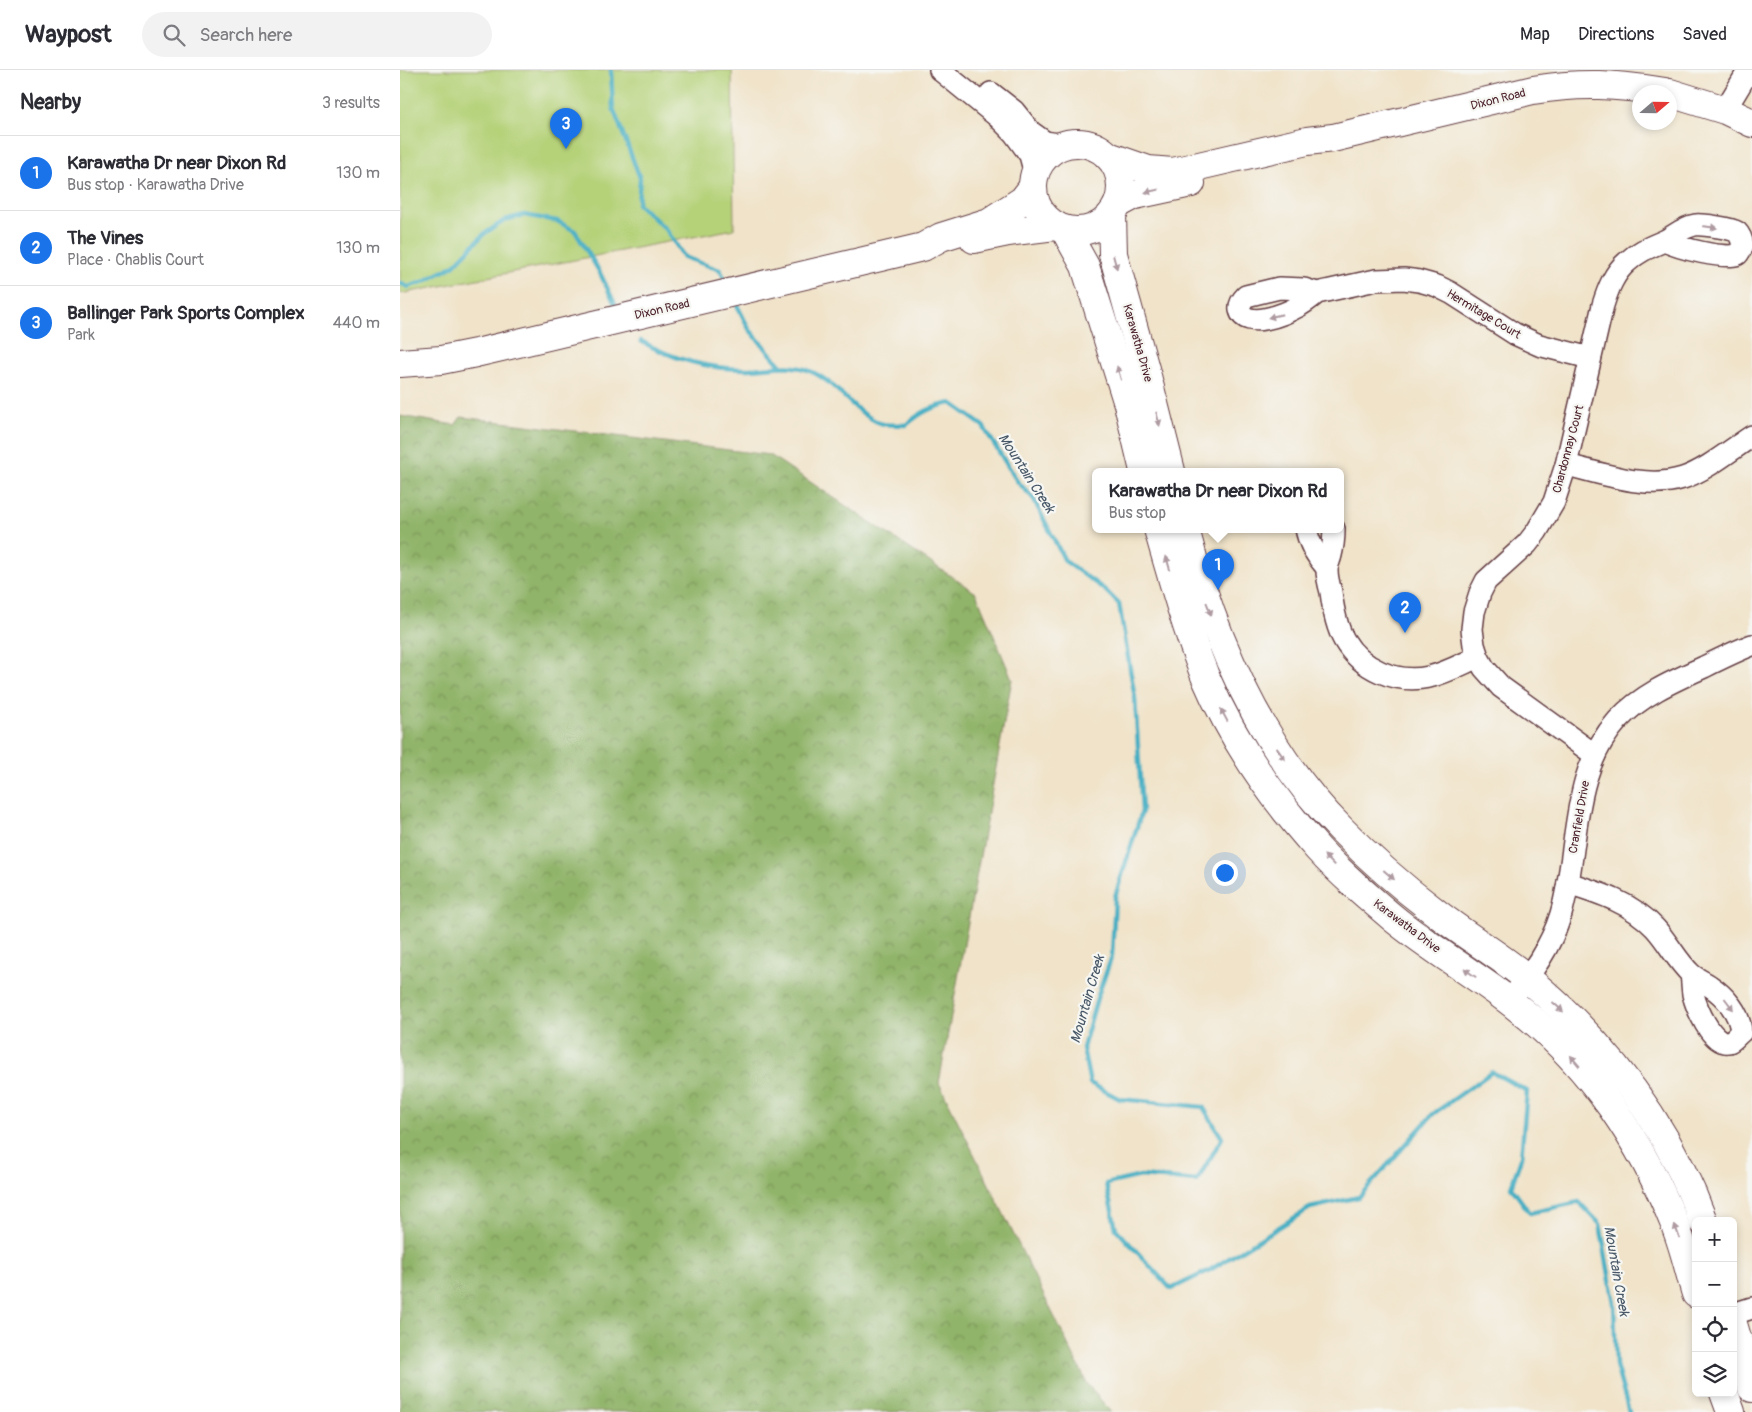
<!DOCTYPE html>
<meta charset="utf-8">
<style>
:root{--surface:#fff;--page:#f2f2f3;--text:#2b2b33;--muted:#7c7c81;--line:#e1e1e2;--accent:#1a73e8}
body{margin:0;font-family:Pangolin,sans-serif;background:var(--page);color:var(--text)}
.controls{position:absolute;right:15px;bottom:15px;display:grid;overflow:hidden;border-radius:8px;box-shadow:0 2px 8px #0003}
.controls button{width:45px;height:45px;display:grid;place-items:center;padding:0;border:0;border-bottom:1px solid var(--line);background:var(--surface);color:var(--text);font:25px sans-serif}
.compass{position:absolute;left:1232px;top:15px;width:45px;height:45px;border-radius:50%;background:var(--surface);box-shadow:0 2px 8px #0003;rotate:70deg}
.you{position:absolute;left:824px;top:802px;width:18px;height:18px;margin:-12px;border:4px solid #fff;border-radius:50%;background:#1a73e8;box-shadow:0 0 0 8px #1a73e833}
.badge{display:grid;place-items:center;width:32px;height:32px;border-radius:50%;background:var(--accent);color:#fff;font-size:16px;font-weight:700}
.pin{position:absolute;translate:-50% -41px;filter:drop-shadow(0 1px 2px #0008)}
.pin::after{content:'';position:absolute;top:26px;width:18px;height:15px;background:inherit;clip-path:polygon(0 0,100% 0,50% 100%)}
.popup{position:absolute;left:692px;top:398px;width:252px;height:65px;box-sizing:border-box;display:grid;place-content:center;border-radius:8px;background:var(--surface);filter:drop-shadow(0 1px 4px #0005);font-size:16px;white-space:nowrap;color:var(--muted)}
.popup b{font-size:19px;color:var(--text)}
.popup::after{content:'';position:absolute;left:50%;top:100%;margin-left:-10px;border:10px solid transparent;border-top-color:var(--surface)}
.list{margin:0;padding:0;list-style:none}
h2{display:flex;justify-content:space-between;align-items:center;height:65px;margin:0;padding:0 20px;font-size:21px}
h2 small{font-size:16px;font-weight:400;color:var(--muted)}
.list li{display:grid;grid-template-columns:32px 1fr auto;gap:15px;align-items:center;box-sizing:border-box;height:75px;padding:0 20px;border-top:1px solid var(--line)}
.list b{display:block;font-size:19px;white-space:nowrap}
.list p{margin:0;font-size:16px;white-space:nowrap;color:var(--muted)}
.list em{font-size:16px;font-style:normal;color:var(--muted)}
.icon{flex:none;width:28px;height:28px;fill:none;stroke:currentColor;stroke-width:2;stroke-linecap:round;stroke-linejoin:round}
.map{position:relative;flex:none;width:1352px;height:1342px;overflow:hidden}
header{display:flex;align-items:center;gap:30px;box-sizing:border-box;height:70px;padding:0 25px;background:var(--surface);border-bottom:1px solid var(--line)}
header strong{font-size:24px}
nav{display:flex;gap:28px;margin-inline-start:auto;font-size:18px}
.search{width:350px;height:45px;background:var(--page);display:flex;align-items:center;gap:12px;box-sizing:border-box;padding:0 18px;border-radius:28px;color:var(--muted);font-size:19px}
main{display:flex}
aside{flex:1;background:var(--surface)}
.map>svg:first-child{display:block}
</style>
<header>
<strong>Waypost</strong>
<div class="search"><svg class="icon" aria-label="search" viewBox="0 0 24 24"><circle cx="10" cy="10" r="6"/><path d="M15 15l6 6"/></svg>Search here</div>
<nav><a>Map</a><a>Directions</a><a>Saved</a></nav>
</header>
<main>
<aside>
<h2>Nearby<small>3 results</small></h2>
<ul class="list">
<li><span class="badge">1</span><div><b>Karawatha Dr near Dixon Rd</b><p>Bus stop · Karawatha Drive</p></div><em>130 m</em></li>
<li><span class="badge">2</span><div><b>The Vines</b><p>Place · Chablis Court</p></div><em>130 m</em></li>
<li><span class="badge">3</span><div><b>Ballinger Park Sports Complex</b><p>Park</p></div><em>440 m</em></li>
</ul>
</aside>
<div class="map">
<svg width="1352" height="1342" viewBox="0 0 1352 1342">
<defs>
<pattern id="forest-crowns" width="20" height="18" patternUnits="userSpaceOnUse" patternTransform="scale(1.25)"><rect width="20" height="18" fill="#90b469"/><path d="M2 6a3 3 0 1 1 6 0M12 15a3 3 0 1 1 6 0" fill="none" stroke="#789257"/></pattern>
</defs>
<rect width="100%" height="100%" fill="#f6f6f2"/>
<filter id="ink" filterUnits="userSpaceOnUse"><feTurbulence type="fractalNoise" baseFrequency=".02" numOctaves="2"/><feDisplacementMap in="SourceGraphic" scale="10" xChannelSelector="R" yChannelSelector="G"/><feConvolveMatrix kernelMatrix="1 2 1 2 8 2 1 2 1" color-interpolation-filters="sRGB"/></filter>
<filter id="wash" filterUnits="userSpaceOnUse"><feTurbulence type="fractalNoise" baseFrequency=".0096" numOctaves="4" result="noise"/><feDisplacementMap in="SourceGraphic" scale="20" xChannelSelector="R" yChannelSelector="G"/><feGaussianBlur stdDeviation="1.12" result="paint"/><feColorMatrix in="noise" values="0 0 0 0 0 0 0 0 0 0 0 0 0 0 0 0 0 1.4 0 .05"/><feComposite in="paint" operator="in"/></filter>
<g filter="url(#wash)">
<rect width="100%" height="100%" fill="#f0e3c9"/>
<path fill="#b5d279" stroke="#807852" d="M0,0H332L334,159L0,224Z"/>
<path fill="url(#forest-crowns)" stroke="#6d6a4a" d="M0,346L55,355L61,347L370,385L576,523L612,609L539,1013L688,1315L711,1342H0Z"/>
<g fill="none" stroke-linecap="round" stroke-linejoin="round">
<g stroke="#44aec3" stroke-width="4.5">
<path d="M211,0L213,38L240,108L238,134L266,159L284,187L320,200L328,215"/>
<path d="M0,213L8,217L25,211L53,196L84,164L105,150L124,145L157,151L175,161L199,201L215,234"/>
<path d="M335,231L349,259L381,296"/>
<path d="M241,271C274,290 308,299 346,299C367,299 389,292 410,301C437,312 452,342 480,353C487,356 498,354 506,355C521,342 531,337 551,333L583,356L617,411L633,428L665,491L705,520L719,534L735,628L742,741L715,827L712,886L697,928L683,978L690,1013L720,1029L803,1037L822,1068L797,1111L741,1106L706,1114L716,1159L771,1219L810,1200L910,1138L959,1127L1033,1044L1092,1002L1127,1021L1121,1088L1111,1117L1130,1143L1179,1132L1200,1154L1214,1233L1216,1295L1229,1342"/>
</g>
</g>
</g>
<g filter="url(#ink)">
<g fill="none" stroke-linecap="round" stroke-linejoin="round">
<g stroke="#633c43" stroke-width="24">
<g id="minor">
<path d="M540,0L598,47L614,63L630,85L635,104"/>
<path d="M591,23L614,41L631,62L645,72L665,75"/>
<path d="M1325,40L1349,0"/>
<path d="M917,223C911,228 905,233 897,237C886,244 845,260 840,240C839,234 842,230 846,226L879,218L904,219L917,223L976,210L1004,209L1019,211L1037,216L1051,223L1115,264L1139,275L1190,288"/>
<path d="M1166,395C1203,403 1245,420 1283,408C1305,401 1332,379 1352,366"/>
<path d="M906,459C909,474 916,486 927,498"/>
<path d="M934,459C934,467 933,477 931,485C930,490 927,495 927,500C927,507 929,515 931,522C933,538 936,556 944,570C961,599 996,614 1029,607C1046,603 1062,594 1078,587"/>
<path d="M1195,685L1101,617L1084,598L1078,587L1074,575L1072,559L1074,542L1080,523L1086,511L1127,474L1137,461L1154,432L1166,395L1203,235C1208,219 1214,203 1227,192C1239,181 1250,177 1264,171C1274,166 1283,157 1295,155C1301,154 1331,158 1337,162C1341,166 1342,170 1343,176L1338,184C1325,190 1279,178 1265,171"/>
<path d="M1168,813C1200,823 1232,833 1255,858C1268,872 1277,891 1291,904C1296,909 1304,911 1310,916C1325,926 1340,943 1341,962C1337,965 1334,970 1329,972C1311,975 1296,936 1293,924C1292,917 1292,910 1291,904"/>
<path d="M1109,931C1131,904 1151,877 1161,844C1180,778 1169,704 1218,650C1241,625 1273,611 1304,597C1320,589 1336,581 1352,575"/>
<path d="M1333,1244L1352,1238"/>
</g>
</g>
<g stroke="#633c43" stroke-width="30">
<g id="major">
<path d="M1270,23L1325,40L1352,53"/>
<circle cx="677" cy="117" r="44"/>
<path d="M708,86L748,100L773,102L907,71L933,68L1133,20C1181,12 1217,14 1265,22"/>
<path d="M718,134L735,125L791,113"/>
<path d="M712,144L713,184L747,306L771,401"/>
<path d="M665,160L685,196L728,334L744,401"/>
<path d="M574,169L608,162L655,156"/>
<path d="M0,293L41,290L76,283L523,177L541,167L589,152L623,130L633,117"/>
<path d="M758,459C772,508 786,558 805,606C832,669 872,728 918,779C941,804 967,826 993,848C1032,880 1078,906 1118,938C1189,993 1242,1072 1275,1155C1284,1177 1289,1201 1296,1224"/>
<path d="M785,459C813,567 861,679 941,759C970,789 1001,816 1034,841C1064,865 1098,884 1128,909C1206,974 1268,1055 1303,1151"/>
<path d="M1333,1254L1352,1318"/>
<path d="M1324,1323L1331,1342"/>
</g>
</g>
<use href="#minor" stroke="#fff" stroke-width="21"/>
<use href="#major" stroke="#fff" stroke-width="28"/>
</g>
<defs><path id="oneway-solid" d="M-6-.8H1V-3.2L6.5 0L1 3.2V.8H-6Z" transform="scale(1.25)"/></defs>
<g fill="#ae9aa0">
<use href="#oneway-solid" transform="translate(752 121) rotate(168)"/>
<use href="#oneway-solid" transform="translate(1310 157) rotate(8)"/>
<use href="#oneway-solid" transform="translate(715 192) rotate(74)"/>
<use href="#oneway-solid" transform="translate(875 246) rotate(166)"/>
<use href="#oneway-solid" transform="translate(719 303) rotate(-106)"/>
<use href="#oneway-solid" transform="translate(758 349) rotate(76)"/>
<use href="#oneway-solid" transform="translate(768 493) rotate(-106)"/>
<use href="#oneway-solid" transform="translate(809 539) rotate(69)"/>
<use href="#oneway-solid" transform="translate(824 645) rotate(-118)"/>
<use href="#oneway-solid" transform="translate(881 684) rotate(54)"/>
<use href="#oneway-solid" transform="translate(929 790) rotate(-134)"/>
<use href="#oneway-solid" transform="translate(989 805) rotate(41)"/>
<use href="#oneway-solid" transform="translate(1070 903) rotate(-145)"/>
<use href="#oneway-solid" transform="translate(1329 934) rotate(53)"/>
<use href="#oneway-solid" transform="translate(1158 937) rotate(42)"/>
<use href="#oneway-solid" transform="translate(1175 991) rotate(-130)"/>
<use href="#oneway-solid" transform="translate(1277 1161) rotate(-110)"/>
</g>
</g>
<g text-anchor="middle" stroke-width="4.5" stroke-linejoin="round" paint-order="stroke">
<g font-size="12" fill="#4a1f2b" stroke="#f6f6f2">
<text transform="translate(1098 29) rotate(-14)" y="4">Dixon Road</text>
<text transform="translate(262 239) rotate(-13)" y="4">Dixon Road</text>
<text transform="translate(1084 244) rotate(31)" y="4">Hermitage Court</text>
<text transform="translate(738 273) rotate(74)" y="4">Karawatha Drive</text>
<text transform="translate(1168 379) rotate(-75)" y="4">Chardonnay Court</text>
<text transform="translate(1179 747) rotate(-80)" y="4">Cranfield Drive</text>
<text transform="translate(1007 856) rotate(37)" y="4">Karawatha Drive</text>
</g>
<g font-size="14" font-style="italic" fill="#485868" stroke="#f6f6f2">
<text transform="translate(627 403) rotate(57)" y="5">Mountain Creek</text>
<text transform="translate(687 929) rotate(-74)" y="5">Mountain Creek</text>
<text transform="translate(1217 1201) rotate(80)" y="5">Mountain Creek</text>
</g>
</g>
</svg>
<div class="controls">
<button>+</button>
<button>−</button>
<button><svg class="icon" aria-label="locate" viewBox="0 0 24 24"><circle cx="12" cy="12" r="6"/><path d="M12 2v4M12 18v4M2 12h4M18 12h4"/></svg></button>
<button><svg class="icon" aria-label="layers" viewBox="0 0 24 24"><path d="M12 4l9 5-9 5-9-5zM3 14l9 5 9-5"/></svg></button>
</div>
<svg class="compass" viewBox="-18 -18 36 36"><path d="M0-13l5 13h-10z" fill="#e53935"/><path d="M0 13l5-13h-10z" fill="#7c7c81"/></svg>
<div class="you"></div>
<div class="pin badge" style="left:818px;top:520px">1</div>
<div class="popup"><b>Karawatha Dr near Dixon Rd</b>Bus stop</div>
<div class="pin badge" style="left:1005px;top:563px">2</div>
<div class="pin badge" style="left:166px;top:79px">3</div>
</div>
</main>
